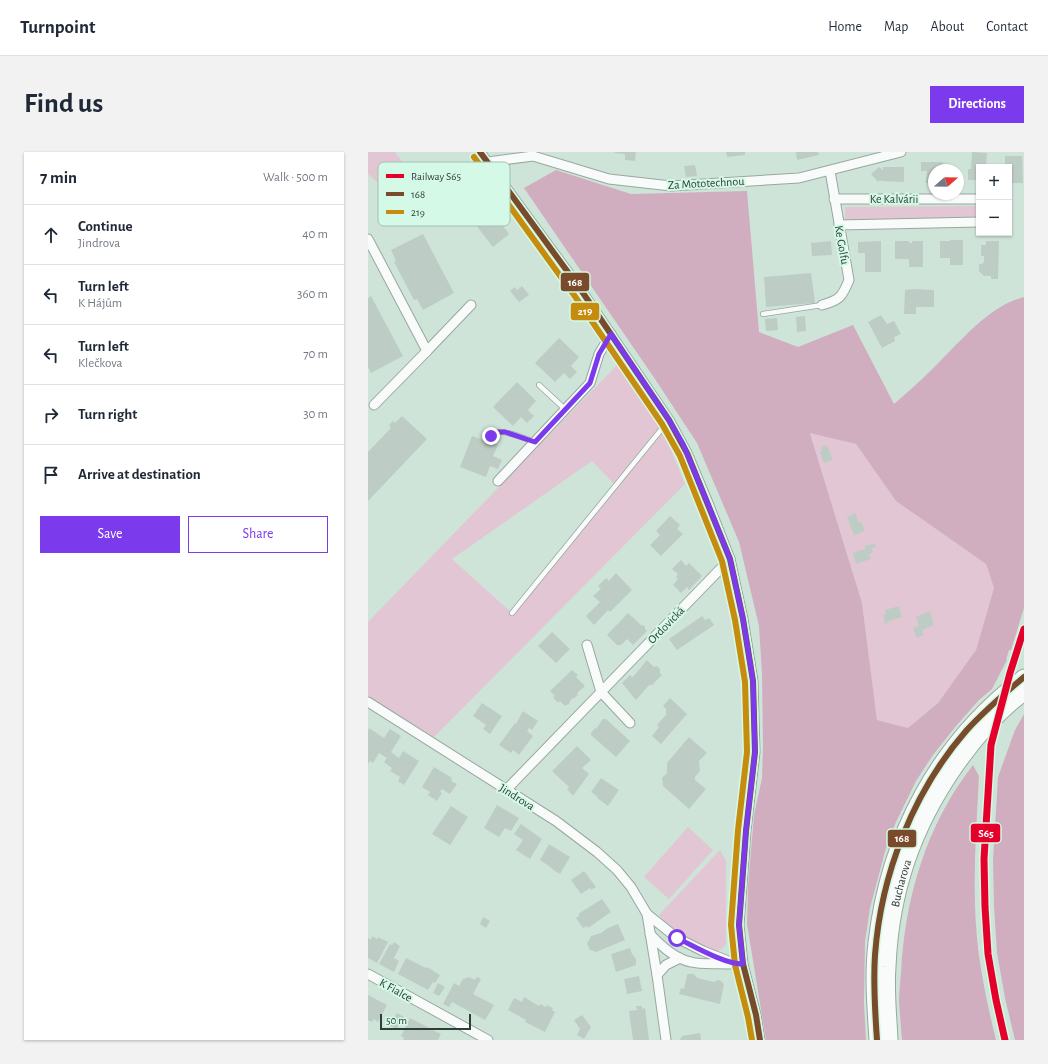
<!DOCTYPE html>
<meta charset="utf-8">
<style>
:root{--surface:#fff;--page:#f2f2f3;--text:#1f2937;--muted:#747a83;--line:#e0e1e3;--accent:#7c3aed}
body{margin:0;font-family:"Alegreya Sans",sans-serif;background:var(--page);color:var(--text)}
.controls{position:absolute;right:12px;top:12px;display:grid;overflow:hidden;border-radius:0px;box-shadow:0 1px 3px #0004}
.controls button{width:36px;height:36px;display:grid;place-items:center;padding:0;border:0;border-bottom:1px solid var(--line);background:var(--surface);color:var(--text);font:20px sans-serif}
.compass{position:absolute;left:560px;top:12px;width:36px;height:36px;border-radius:50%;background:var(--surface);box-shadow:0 1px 3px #0004;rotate:70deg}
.scale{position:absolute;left:12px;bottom:10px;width:91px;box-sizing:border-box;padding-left:4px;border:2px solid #2f3e37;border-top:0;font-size:11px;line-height:14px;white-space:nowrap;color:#2f3e37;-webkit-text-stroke:3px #d4f9e6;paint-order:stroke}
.stop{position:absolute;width:12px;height:12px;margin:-9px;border:3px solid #7c3aed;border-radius:50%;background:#fff}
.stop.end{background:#7c3aed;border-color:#fff;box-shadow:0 1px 4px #0008}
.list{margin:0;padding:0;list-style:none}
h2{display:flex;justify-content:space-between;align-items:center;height:52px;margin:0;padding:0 16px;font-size:17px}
h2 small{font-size:13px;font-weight:400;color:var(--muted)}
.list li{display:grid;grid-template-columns:26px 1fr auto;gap:12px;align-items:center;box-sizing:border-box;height:60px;padding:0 16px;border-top:1px solid var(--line)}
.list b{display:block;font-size:15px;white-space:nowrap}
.list p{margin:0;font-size:13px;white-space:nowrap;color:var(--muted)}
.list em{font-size:13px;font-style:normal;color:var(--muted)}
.actions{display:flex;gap:8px;padding:12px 16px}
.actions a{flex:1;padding:9px 0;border:1px solid var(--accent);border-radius:0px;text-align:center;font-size:14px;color:var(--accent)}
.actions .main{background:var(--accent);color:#fff}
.icon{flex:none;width:22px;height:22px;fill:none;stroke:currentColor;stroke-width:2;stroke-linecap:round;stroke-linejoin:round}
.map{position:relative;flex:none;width:656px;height:888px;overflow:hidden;border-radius:0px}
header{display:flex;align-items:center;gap:24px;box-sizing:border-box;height:56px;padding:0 20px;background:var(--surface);border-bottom:1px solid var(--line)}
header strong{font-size:19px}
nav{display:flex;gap:22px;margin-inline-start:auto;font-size:14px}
.intro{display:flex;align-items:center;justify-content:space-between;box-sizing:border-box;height:96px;padding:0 24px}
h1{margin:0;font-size:28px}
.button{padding:10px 18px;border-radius:0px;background:var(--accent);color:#fff;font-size:14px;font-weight:700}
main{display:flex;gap:24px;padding:0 24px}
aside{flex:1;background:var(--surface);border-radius:0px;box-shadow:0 1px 3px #0004}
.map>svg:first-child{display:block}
</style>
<header>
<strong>Turnpoint</strong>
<nav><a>Home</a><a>Map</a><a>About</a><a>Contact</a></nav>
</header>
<div class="intro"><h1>Find us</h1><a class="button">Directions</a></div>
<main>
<aside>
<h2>7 min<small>Walk · 500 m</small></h2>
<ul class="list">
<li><svg class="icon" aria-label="ahead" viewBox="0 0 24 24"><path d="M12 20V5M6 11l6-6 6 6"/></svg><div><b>Continue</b><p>Jindrova</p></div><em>40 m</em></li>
<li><svg class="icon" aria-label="left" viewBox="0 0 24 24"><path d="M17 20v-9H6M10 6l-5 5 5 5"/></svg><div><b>Turn left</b><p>K Hájům</p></div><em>360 m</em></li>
<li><svg class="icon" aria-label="left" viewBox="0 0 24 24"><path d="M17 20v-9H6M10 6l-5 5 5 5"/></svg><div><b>Turn left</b><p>Klečkova</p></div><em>70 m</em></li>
<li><svg class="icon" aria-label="right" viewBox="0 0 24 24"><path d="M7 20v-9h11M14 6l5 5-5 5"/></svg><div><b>Turn right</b></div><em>30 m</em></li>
<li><svg class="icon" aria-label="arrive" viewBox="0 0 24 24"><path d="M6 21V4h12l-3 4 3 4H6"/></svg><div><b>Arrive at destination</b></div></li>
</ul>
<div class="actions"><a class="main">Save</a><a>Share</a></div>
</aside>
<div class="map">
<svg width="656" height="888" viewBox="0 0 656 888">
<rect width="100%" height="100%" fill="#cfe4d9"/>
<g fill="#e2c6d4" fill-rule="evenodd">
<path d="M1,0H27L47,26L22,42L0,22V1Z"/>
<path d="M611,54V67L477,68V55Z"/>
<path d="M252,210L295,278L317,332L66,585L0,544V470ZM224,309L248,334L144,461L84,407Z"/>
<path d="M442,280L488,292L528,349L618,412L626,436L608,498L570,551L540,576L509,568L494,451Z"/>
<path d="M320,675L345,698L301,747L276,725Z"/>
<path d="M352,698L358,709V792L354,797L348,800L306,780L291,763Z"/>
</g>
<g fill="#d0aec0" fill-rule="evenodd">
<path d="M188,18L263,42L379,39L391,180L430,195L485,173L526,252C545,236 563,219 580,201C602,179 625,153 656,145V456L643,498H641L638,508H639L624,537L611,548L588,574L565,603L548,629L528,670L518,696L502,756L497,790L496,851L498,888H398L379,772L380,734L386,663L394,626L395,594L394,522L391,474L371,390L329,291L287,227L156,36ZM442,281L488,292L528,349L618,412L626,436L608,498L570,551L540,576L509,568L494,451Z"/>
<path d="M656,562V888H647L637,846L629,801L626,755L625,708L630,625L647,578Z"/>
<path d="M605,613L611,624C608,684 603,744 611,804C615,832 621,860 628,888H534C533,876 532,864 531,851C531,841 532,831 533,821C537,746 558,673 605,613Z"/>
</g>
<g fill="#bdcdc5">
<path d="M247,0H268L267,9L257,8V2L246,1Z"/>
<path d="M358,0H377V3L359,5Z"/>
<path d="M428,0H450L451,3L429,8Z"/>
<path d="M604,0L619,1L618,15H611V28H600V17H603Z"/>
<path d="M637,4H654L655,31H641V15H637Z"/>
<path d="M553,10H575V18H566V31H558L559,19H553Z"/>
<path d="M327,13L329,24L318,25L316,14Z"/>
<path d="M511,15L515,18V15H536V30L513,29L512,28L510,30L503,22Z"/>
<path d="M124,59L141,82L125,95L107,72L115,63H118Z"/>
<path d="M55,82L86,141L55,158L49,147L46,148L26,110L28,109L23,98Z"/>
<path d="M582,88H595V113H582V106H572V89H582Z"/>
<path d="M463,89L464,103L444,104L443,91Z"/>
<path d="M513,89V120H497V101H490V90Z"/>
<path d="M527,89H541V91H544V89H555V115H541V107H527Z"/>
<path d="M618,89H631L630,127H623V124H616L611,119V112H614L616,110V104H613V93H618Z"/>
<path d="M443,121L447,151L398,155L396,125Z"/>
<path d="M154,134L161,143L151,150L142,139L147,135L149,138Z"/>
<path d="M548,137L566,138V155H548V162H536L537,138Z"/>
<path d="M3,144L35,204L3,221L0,215V146Z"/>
<path d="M513,163L519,172L526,169L533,182L526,185L527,189L514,196L500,170Z"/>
<path d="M437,164L438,179L429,180L428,165Z"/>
<path d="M409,166L410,178L398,179L397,167Z"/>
<path d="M191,186L211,205L203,214L209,220L202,227L196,221L187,230L167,211Z"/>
<path d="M149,230L168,249L160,258L166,264L159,271L153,265L145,274L125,255Z"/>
<path d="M34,264L59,287L0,349V300L23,276L21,273L25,269L27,271Z"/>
<path d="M104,284L130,293L125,304L134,308L130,317L122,314L118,325L92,315Z"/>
<path d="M459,293L465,308L456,311L452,300L454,299L453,295Z"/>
<path d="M487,361L491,371L493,370L497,379L486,383L479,365Z"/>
<path d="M302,364L312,373L309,377L315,382L293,404L282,393L292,383L288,379Z"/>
<path d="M507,391L508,395L504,396L505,401L501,402L503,407L488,412L485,401L497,397V394Z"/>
<path d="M313,408L318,414L321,411L334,424L321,438L319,435L313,441L305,433L310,427L308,425L310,422L304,417Z"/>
<path d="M248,421L264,438L242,460L240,458L226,473L218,464L232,450L225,444L233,437L230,434L238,426L241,429Z"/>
<path d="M531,454L534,465L521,469V470L517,472L515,463L518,462L517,458Z"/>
<path d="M562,459L566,473L554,478L556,483L549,486L545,476L551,474L548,465Z"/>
<path d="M260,461L273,473L277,474V477L279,479L265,493L259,487L253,493H249L239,483Z"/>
<path d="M334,464L337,468L341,466L346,473L309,498L301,487Z"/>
<path d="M184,480L202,497L188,511L170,494Z"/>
<path d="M279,508L286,515L289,514L292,517V521L294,523L283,534L282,532L268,548L254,531L262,523L265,525Z"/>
<path d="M204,518L210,523L208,525L217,534L209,541L210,543L205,547L204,546L201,552L197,554L192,549L190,551L185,545L187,544L182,539Z"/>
<path d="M302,546L319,562L293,592L284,584L291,575L289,573L298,563V557L295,554Z"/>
<path d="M114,551L134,564L122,582L115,577L118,573L105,564Z"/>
<path d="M155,559L170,569L164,578L161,576L159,579L165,584L151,603L145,598L143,601L131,593L147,571L148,572L150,568Z"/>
<path d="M235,567H238L262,589L248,605L223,583V581L227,576L228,577Z"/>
<path d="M1,576L16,586L22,577L33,584L23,600L31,606L35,599L51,609L36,633L30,629L32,625L22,619L24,616L16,610L19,606L11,601L5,611L2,609L0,612V579Z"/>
<path d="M321,585L339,601L331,609L332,619L327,625V628L338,637L321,657L295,634L294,626L299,621V611Z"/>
<path d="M209,594L223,608L214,616L221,622L205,644L199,637L201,635L184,619Z"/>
<path d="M66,615L84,626L83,629L89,632L82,642L74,637L72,640L74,641L69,649L60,643L62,640L54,635Z"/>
<path d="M233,626L251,638L240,654L229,646L230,645L223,640Z"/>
<path d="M129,653L151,666L143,679L137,676L131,685L116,676Z"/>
<path d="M83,654L100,665L82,693L64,682Z"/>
<path d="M153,672L174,687L162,707L148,698L155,688L146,682Z"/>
<path d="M181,692L202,705L192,722L185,718V717L172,708Z"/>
<path d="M216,719L228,735L223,738L222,736L213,742L203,728Z"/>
<path d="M234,747L243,760L220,776L219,774L215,776L208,766L212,763L210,762Z"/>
<path d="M115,765L122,769L118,776L112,772Z"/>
<path d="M250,772L257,788L228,800L222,798L219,792L223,784L233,781L240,776Z"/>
<path d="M4,784L9,787L10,785L20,790L9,811L0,806V786L3,788Z"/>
<path d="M26,790L32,794L26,806L31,809L26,820L11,812L22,792L24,793Z"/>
<path d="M262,796L264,802L268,807V813L248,820L243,802Z"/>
<path d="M38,806L58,816L59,815L72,823L67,831L65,830L60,838L30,822Z"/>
<path d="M320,822H326L329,826L346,830L350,828L353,829L356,832L352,852L311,842L313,836L316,837L319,823Z"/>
<path d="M271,824L274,839L259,842L256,827Z"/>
<path d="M101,825L107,828L109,825L113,827L105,842L126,853L117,868L84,850L81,855L75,852L86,831L91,834L95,827Z"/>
<path d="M70,831L77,835L71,844L65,841Z"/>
<path d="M0,843L19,853L10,870L6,867L4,870L0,868Z"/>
<path d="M156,845L171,854L172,852L178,855L179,853L185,856L184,858L187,860L177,880L157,870L158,868L140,858L146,846L154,850Z"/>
<path d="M268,854H274V857L277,856L281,888H265L261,859L269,858Z"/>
<path d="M29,861L36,865L29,877L22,874Z"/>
<path d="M214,863L223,875L216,887L209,883L212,877L206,868Z"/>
<path d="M42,866L73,882L70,888H35L36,886L33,884Z"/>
<path d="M332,881L333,888H312L314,884Z"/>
</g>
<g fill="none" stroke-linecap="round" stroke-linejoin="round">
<g stroke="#97a89f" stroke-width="6">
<g id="service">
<path d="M395,162L454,153"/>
<path d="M171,233L198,258"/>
<path d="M120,290C122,286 124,282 129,280C138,278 158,287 167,290"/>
<path d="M144,461L301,268"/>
</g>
</g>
<g stroke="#97a89f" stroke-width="11">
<g id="minor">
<path d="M112,0L213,138L301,268L319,301L340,351L362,407L375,467L385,529L387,600L378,679L371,773L375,812L388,863L392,888"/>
<path d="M120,10L165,4L241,27L303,34L431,26L533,0"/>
<path d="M466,47H611"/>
<path d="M471,73L611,70"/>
<path d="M0,87L59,199L103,153"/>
<path d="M454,153C472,148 474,145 481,128L462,19"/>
<path d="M6,253L59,199"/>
<path d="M130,329L222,231L231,202L243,182"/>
<path d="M219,493L233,540L262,571"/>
<path d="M0,550L188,669L229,700L249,718L263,735L279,762L289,823"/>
<path d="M138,638L362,407"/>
<path d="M279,762L309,786L335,799L368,812"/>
<path d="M282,782C293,794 307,807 323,810C335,813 349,811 362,812"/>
<path d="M0,822L120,888"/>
<path d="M298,888L289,823L298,813L312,806"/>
</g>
</g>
<g stroke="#97a89f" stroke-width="17">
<g id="primary">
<path d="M509,888C507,856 504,823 508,791C520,684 570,590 656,525"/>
<path id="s1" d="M522,888C521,864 518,839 520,815C523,740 545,676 588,614C607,587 629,561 656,541"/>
</g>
</g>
<use href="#service" stroke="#f8fbf9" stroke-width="4.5"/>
<use href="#minor" stroke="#f8fbf9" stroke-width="9"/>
<use href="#primary" stroke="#f8fbf9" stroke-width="15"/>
<g stroke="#d4f9e6" stroke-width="9">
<g id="bus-1">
<path d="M112,0L213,138L301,268L319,301L362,407L375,467L385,529L387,600L378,679L371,773L375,812L388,863L392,888"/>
<path d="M509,888C507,860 505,831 507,803C513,722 545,640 598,579C616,559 636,542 656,525"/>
</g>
</g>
<g stroke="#d4f9e6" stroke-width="9">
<path id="bus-2" d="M106,5L206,143L294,272L312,304L354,409L367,468L377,530L379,600L370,678L363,773L367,813L380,865L384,888"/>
</g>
<use href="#bus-1" stroke="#7a4b2a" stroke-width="6"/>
<use href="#bus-2" stroke="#c58c0e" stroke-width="6"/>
<g stroke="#d4f9e6" stroke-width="10">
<path id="rail-1" d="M637,888L628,848L620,802L617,755L616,707L623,593L642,521L656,477"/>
</g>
<use href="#rail-1" stroke="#e4002b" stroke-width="7"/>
</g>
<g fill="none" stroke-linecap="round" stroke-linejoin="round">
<path stroke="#7c3aed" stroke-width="5" d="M123,284L128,280H137L167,290L222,231L231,202L243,182L301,268L315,292L340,352L362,407L375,467L385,529L387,600L378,679L371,773L375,812C356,812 326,794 309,786"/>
</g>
<g text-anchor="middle" stroke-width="4" stroke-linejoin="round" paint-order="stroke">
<g font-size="12" fill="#2f3e37" stroke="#d4f9e6">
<text transform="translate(338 31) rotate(-3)" y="4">Za Mototechnou</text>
<text x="526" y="51">Ke Kalvárii</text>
<text transform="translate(474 93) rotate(80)" y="4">Ke Golfu</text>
<text transform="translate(298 473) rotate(-46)" y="4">Ordovická</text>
<text transform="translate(149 645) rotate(32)" y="4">Jindrova</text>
<text dy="4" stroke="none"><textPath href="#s1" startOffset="158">Bucharova</textPath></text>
<text transform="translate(28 838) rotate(29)" y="4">K Fialce</text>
</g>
</g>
<rect x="10" y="10" width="132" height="64" rx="6" fill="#d4f9e6" stroke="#a2c1b2" stroke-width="1"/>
<rect x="18" y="22" width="18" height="4" fill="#e4002b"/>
<rect x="18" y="40" width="18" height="4" fill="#7a4b2a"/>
<rect x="18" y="58" width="18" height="4" fill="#c58c0e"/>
<g font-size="11" fill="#2f3e37">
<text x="43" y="28">Railway S65</text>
<text x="43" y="46">168</text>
<text x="43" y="64">219</text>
</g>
<g stroke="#d4f9e6" stroke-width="1.5">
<rect x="192" y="120" width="30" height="20" rx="4" fill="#7a4b2a"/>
<rect x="202" y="150" width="30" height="19" rx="4" fill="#c58c0e"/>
<rect x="602" y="671" width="31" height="20" rx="4" fill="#e4002b"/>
<rect x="519" y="677" width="30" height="19" rx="4" fill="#7a4b2a"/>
</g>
<g font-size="11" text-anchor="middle" font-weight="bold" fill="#fff">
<text x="207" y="134">168</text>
<text x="217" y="163">219</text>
<text x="618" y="685">S65</text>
<text x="534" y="690">168</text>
</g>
</svg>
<div class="controls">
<button>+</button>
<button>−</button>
</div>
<svg class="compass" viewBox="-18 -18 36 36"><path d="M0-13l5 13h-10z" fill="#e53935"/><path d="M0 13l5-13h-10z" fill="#747a83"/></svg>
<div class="scale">50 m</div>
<div class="stop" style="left:309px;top:786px"></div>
<div class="stop end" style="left:123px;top:284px"></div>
</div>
</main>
